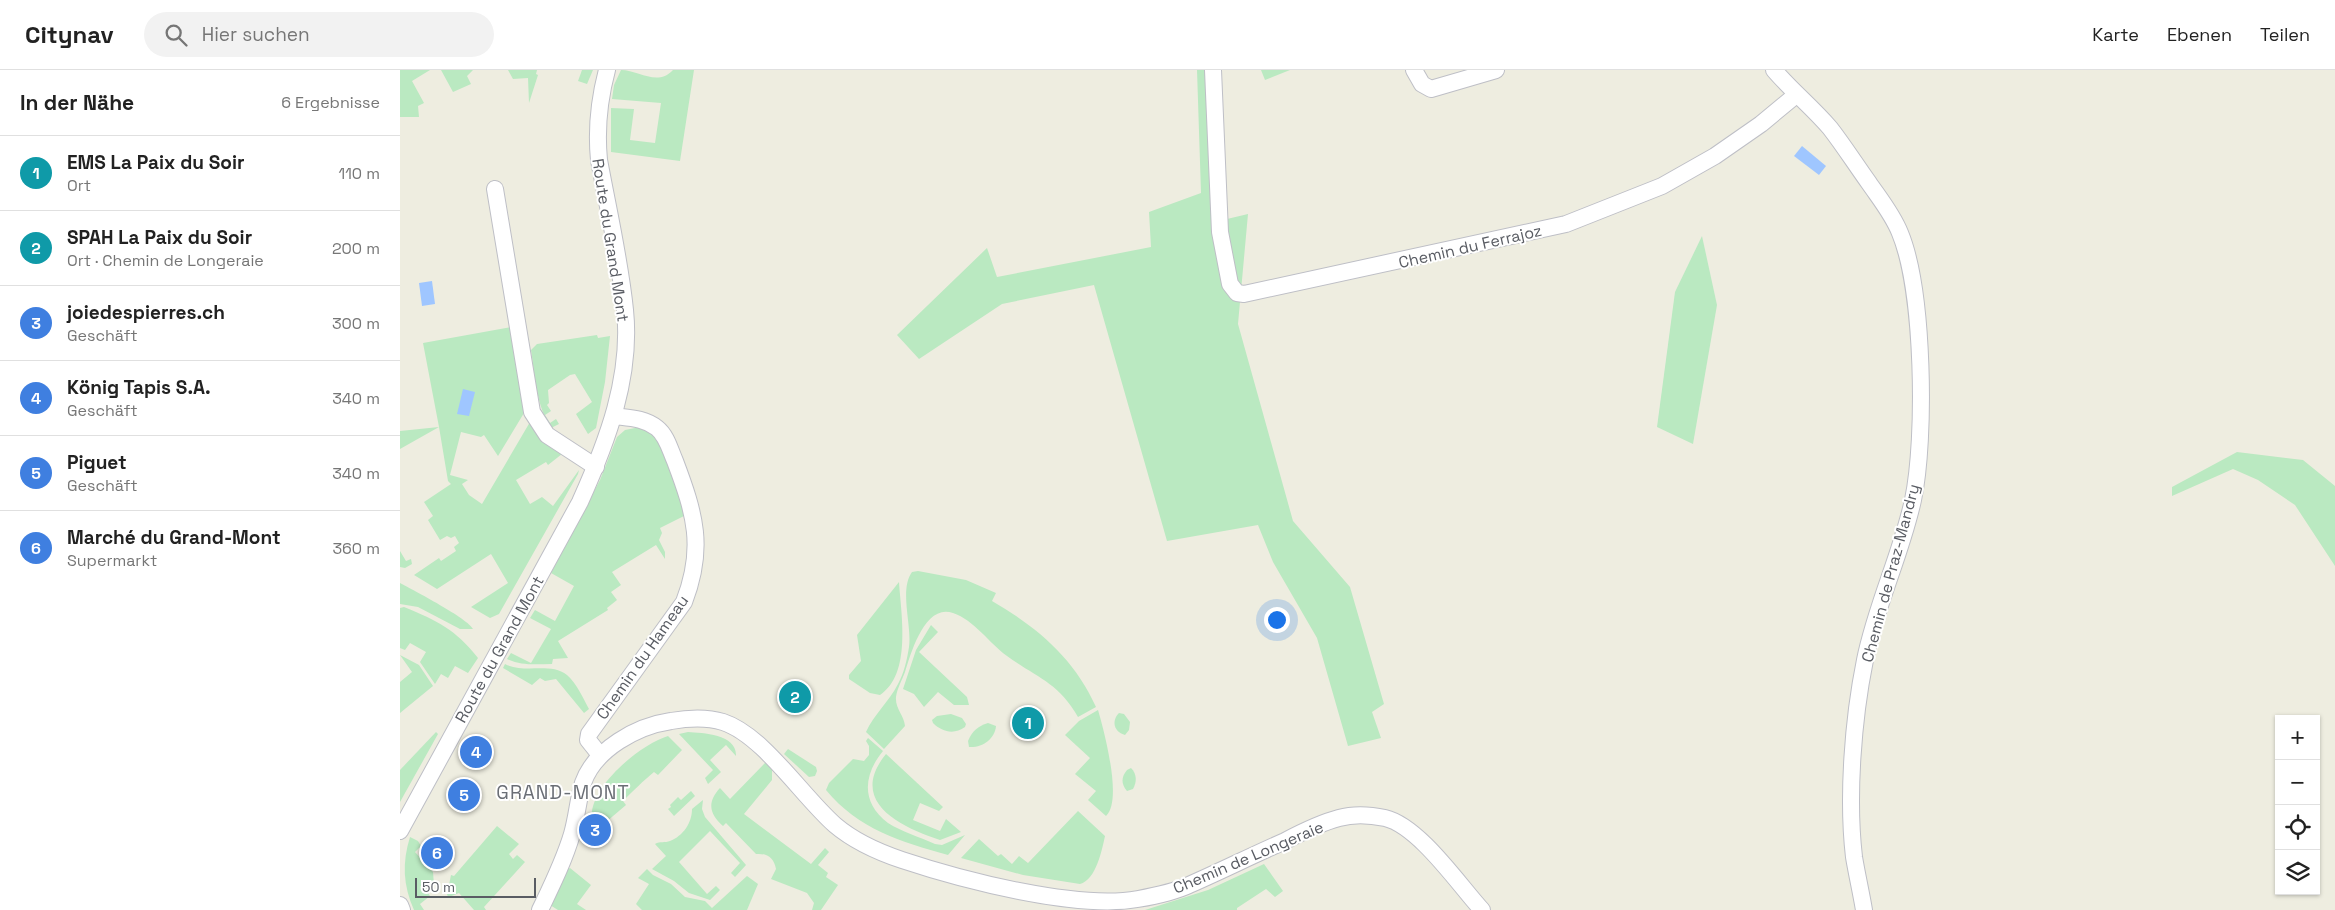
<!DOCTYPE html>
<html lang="de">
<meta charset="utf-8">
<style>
:root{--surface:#fff;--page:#f2f2f2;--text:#222;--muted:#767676;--line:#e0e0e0;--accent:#2563eb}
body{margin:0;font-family:"Space Grotesk",sans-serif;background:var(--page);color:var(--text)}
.controls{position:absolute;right:15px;bottom:15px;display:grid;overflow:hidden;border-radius:0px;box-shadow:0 1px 4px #0004}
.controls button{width:45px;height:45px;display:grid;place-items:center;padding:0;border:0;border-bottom:1px solid var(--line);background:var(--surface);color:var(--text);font:25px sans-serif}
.scale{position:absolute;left:15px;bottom:12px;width:121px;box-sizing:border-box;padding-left:5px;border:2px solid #595c63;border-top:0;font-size:14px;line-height:18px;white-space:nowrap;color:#595c63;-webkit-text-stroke:4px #fff;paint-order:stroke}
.you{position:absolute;left:876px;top:549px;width:18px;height:18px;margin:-12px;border:4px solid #fff;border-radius:50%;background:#1a73e8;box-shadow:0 0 0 8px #1a73e833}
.badge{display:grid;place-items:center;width:32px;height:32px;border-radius:50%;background:var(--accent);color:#fff;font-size:16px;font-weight:700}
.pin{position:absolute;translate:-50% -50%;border:2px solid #fff;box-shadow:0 1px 5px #0006}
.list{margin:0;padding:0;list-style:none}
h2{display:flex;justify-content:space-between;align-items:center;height:65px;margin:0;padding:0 20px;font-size:21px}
h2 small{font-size:16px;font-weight:400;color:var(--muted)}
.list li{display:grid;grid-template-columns:32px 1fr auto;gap:15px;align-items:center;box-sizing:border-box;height:75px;padding:0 20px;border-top:1px solid var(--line)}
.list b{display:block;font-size:19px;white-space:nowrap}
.list p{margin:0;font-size:16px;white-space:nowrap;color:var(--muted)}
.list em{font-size:16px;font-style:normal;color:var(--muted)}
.icon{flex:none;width:28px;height:28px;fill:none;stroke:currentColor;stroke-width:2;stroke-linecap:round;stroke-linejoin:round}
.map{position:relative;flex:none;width:1935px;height:840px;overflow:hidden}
header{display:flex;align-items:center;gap:30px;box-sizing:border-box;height:70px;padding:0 25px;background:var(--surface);border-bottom:1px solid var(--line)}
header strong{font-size:24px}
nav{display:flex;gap:28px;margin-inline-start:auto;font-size:18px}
.search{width:350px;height:45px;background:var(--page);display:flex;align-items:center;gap:12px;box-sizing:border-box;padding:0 18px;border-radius:28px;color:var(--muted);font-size:19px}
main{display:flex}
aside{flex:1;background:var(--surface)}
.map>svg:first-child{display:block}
</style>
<header>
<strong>Citynav</strong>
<div class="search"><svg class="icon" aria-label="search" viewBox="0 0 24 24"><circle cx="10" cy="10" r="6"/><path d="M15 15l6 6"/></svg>Hier suchen</div>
<nav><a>Karte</a><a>Ebenen</a><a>Teilen</a></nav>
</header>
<main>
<aside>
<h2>In der Nähe<small>6 Ergebnisse</small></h2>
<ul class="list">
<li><span class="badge" style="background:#0f9aa8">1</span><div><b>EMS La Paix du Soir</b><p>Ort</p></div><em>110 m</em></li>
<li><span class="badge" style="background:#0f9aa8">2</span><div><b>SPAH La Paix du Soir</b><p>Ort · Chemin de Longeraie</p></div><em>200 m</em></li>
<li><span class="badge" style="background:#3f7fe0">3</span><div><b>joiedespierres.ch</b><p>Geschäft</p></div><em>300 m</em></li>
<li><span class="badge" style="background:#3f7fe0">4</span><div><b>König Tapis S.A.</b><p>Geschäft</p></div><em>340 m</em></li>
<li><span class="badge" style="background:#3f7fe0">5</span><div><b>Piguet</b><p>Geschäft</p></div><em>340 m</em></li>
<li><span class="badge" style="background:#3f7fe0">6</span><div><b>Marché du Grand-Mont</b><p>Supermarkt</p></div><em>360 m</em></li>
</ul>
</aside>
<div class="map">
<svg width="1935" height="840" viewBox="0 0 1935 840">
<rect width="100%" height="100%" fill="#eeede0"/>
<g fill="#bae9c1">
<path d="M0,0H30L12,11L24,33L18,36L19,47H0Z"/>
<path d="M41,0H73L67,6L71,14L53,22Z"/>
<path d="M108,0H137L136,4L138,5L129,33L128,8L113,9Z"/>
<path d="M182,0H193L187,14L178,11Z"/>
<path d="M221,0C239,0 257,17 273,0H294L280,91L211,82V38L234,39L230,70L255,73L261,33L212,29L214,15Z"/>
<path d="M797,0H818L827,149L848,144L838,254L893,451L950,517L984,634L972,642L981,668L948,676L917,568L873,492L858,455L767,471L694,215L602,234L519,289L497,265L587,178L597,207L751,177L749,142L801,123Z"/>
<path d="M861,0H890L865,10Z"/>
<path d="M1302,166L1317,235L1293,374L1257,357L1275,222Z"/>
<path d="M112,257L127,338L98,386L84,365L81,367L61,362L50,405L68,410L62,414L69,425L82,434L130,352L162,384L148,395L146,392L116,410L130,434L142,427L153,436L179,400L178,404L99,544L90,548L71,537L108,513L91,484L37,519L14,505L39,488L41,491L56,481L54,477L59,473L55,466L51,468L47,466L40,470L28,450L33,446L24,432L51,414L48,411L39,357L0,379V361L39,357L23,273Z"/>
<path d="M197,265L198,268L210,266L205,312L196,358L188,364L176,344L192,332L175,304L170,305L148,320L149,333L147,335L151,341L145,345L150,353L156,349L159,354L151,358C136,335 135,306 131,280L137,274Z"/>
<path d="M235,358H243L256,364L286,445L260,458L262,463L259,470L265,482V489L256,475L212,502L221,515L211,522L217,530L207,538L208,540L158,571L168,588L153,589L152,594C136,594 122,596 107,589L111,583L131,593L151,559L130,548L135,540L155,551L174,516L151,503L200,410L217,367L225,360Z"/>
<path d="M1837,382L1903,390L1935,416V496L1895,435L1858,410L1833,399L1772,426V417Z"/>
<path d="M0,481L6,491L11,489L12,494L5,498L0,497Z"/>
<path d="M518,501L566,510L596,523L592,531C637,557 674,588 696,637L678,647C658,612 637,608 607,586C589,573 574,550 553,543C525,533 511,583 505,602C502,610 497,619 496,627C495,639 504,645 505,656L484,679L466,662C474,644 489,632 498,614C504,603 507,590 509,577C512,555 499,520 512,502Z"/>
<path d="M499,512C501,544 512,604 480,625L470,623L449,609V605L461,591L457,565Z"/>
<path d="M0,513C13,520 69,549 73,559H60L18,537L0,534Z"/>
<path d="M4,537C38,551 55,559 78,588L68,603L55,596L48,608L41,604L35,614L20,592L26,582L10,573L5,580L0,578V538Z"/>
<path d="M531,555L538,562L519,582L567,627L569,635H554L538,622L524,637L514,624L503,619L516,580Z"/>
<path d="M0,585L19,595L33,616L0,643V612L12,602Z"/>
<path d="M105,594C124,604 151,592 167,605C177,614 183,628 189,639L184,643L156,609L145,611L140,608L132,615L103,598Z"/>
<path d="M698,640C704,660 723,731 706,746L688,730L696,721L675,704L690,688L665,665L679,651Z"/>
<path d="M719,643L724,644L730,652L729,660L725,665C714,662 711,651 719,643Z"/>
<path d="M551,644L562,648L566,654L565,657C554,665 542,662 533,653L532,650L537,646Z"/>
<path d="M588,653L596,656C595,669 582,678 569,677L568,671C572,661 578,656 588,653Z"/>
<path d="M36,662L38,664L0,732V700Z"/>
<path d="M288,662C303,663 337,664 336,686L326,675L310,690L321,702L308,714L305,708L313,700L279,664Z"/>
<path d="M268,666L282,680L258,705L254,702C244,710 232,722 223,731L226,735L199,758L192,750C187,718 241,674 268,666Z"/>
<path d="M468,668L483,681C463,705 461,733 488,753C502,762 520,767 535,774L542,775L565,765L548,785C501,772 458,759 426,720L429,713L453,689L464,691L469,685V676L466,671Z"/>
<path d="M388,679L416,697L417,701L415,706L409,707L384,684Z"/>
<path d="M486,684L543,737L539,741L520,733L513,750L540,761L546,749L561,762L540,770C501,757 447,732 486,684Z"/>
<path d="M366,692L372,700V710L344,744L411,794L425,778L429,782L418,795L428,803L426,807L438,815L421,840H412L414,833L407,823L371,809L376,799C374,788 367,783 356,784L326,753L323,756C309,744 307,732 320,718L330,729Z"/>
<path d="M731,698C737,704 737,712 733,719L727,721C721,714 721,707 727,700Z"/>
<path d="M291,721L295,726L274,746L268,739L271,737L270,735L278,727L281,730Z"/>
<path d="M303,730L302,739L305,747L346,795L335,807L331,803L340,793L310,761L279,792L307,824L316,816L320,820L310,830L289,823L274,811L252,799L266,786L255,774C260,771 265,773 270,771C283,766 292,753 292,739Z"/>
<path d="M678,741L705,766C702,780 696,810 680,814L623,805L561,788L579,769L598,786L601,784L612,794L619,786L628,793Z"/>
<path d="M97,756L119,774L109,784L113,789L117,785L125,792L84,837L86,840H74L59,823L49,827L47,825L51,805L54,806Z"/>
<path d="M10,767L18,771L21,776L15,782L33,802L34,815L27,821L30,826L20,834L24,840H14C3,815 2,793 10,767Z"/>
<path d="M864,794L883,821L875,827L866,819L837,838V840H745L808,820Z"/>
<path d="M170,798L191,815L177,834L186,840H158L150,835L168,799Z"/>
<path d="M247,799L253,805L271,814L285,827L305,831L312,838L347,806L358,814L347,840H242L236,834L249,814L238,808Z"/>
</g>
<g fill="#9fc6ff">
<path d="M1402,76L1426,96L1419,105L1394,86Z"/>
<path d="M32,211L35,234L22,236L19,213Z"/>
<path d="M63,319L75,322L69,346L57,344Z"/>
</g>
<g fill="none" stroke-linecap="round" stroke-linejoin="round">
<g stroke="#bebfc6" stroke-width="18">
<g id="minor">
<path d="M813,0L820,162L830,214L837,223L844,224L1166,154L1262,116L1315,86L1361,54L1396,25"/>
<path d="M1014,0L1022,14L1031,19L1096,0"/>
<path d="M1374,0C1391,20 1413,38 1430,58C1444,76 1456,95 1469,113C1480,129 1493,145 1500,163C1524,221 1526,368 1513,430C1501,485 1476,535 1465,590C1453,649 1447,727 1454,787C1457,805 1461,822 1464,840"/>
<path d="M95,119L132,342L147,365L196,397"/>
<path d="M200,685L188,670L189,664L284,532C305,478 295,444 275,391C270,380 267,366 257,358C244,348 229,348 214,346"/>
<path d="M0,761L180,432C207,372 232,307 225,240C220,190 208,139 199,90C196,59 199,30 207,0"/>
<path d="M0,835L2,840"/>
<path d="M140,840C152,815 164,791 172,764C177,747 178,729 183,713C195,679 237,656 271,651C288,648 307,647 323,652C363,665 402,726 435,755C455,772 478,782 502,790C562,810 677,840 738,829C755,826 774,822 789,815C821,801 853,785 885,771C902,762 920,753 939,748C953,744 971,745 985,748C1019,756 1059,815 1082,840"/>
</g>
</g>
<use href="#minor" stroke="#fff" stroke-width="16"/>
</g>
<g text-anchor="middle" stroke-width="4" stroke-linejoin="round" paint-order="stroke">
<g font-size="16" fill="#595c63" stroke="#fff">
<text transform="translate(211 170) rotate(81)" y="6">Route du Grand Mont</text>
<text transform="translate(1070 176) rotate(-13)" y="6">Chemin du Ferrajoz</text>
<text transform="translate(1490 503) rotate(-75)" y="6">Chemin de Praz-Mandry</text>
<text transform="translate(99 579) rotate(-61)" y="6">Route du Grand Mont</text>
<text transform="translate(242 587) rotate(-55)" y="6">Chemin du Hameau</text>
<text transform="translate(848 787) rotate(-23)" y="6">Chemin de Longeraie</text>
</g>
<g font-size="19" letter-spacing="1" fill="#6a6e75" stroke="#fff">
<text x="163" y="729">GRAND-MONT</text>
</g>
</g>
</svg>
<div class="controls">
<button>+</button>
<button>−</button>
<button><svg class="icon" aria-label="locate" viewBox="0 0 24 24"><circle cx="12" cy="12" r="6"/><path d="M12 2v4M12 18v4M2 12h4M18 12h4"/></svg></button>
<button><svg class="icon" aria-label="layers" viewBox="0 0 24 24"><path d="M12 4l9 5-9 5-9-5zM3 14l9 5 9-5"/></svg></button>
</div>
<div class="scale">50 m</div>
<div class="you"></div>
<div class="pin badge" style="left:628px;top:653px;background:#0f9aa8">1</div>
<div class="pin badge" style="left:395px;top:627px;background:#0f9aa8">2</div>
<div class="pin badge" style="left:195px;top:760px;background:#3f7fe0">3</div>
<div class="pin badge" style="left:76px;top:682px;background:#3f7fe0">4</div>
<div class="pin badge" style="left:64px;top:725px;background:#3f7fe0">5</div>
<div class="pin badge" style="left:37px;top:783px;background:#3f7fe0">6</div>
</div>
</main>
